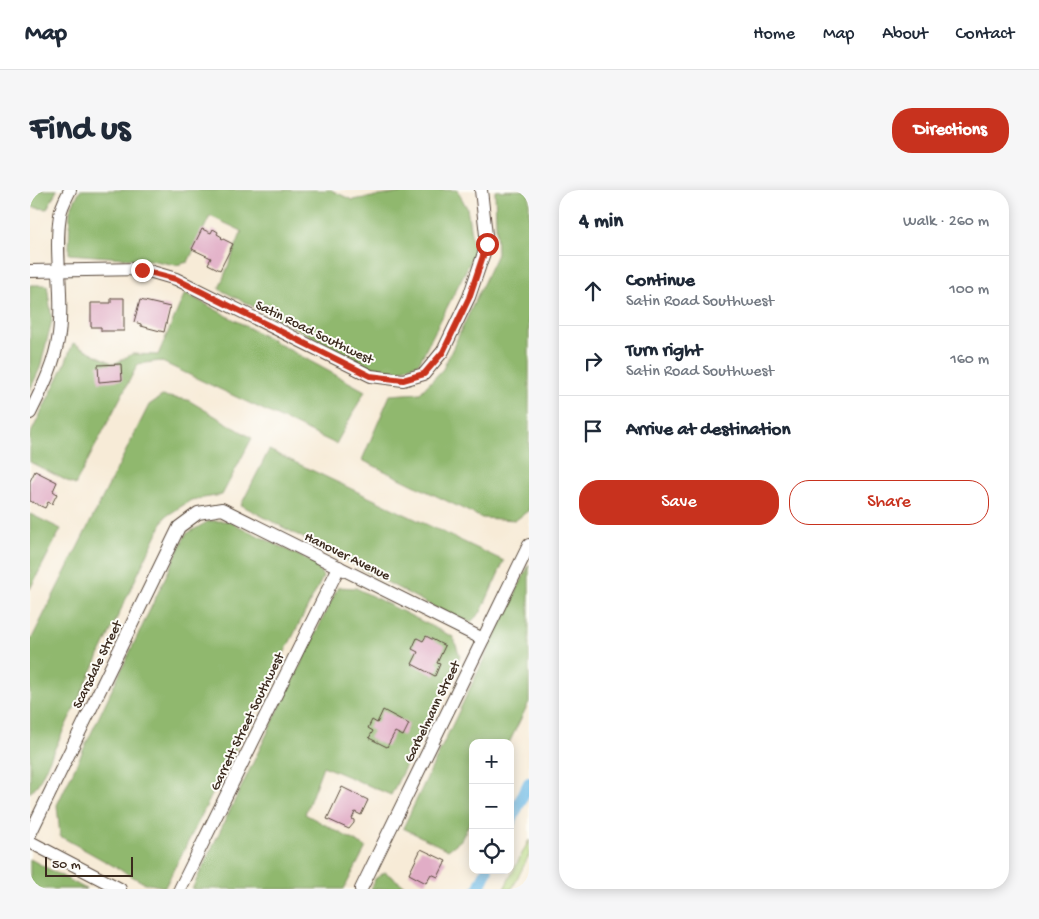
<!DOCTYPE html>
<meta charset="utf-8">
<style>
:root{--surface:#fff;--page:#f6f6f7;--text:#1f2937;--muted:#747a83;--line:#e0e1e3;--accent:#c8321e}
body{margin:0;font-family:"Gochi Hand",sans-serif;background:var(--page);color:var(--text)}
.controls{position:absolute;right:15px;bottom:15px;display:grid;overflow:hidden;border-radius:10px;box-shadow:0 2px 12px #0003}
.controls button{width:45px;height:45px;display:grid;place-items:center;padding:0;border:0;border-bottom:1px solid var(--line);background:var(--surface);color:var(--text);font:25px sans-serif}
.scale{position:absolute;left:15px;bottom:12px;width:88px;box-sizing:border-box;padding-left:5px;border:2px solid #3b2a1e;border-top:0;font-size:14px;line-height:18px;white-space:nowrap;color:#3b2a1e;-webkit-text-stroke:4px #fdfcf7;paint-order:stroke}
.stop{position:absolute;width:15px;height:15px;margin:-11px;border:4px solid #c8321e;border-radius:50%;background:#fff}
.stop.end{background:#c8321e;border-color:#fff;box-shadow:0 1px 5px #0008}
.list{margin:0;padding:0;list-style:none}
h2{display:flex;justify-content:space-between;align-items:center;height:65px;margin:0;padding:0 20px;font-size:21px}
h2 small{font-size:16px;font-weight:400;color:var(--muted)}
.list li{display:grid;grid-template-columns:32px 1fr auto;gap:15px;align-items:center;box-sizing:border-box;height:70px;padding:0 20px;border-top:1px solid var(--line)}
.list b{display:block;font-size:19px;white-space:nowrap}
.list p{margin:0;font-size:16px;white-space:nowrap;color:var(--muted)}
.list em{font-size:16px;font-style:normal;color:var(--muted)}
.actions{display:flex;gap:10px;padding:15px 20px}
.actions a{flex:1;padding:11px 0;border:1px solid var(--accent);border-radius:20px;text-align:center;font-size:18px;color:var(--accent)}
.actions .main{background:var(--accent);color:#fff}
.icon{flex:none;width:28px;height:28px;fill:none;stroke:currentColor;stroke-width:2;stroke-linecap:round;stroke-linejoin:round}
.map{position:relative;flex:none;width:499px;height:699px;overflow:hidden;border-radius:20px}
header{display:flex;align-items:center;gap:30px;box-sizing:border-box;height:70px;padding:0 25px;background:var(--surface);border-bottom:1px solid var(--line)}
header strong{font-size:24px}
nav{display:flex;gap:28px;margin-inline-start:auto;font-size:18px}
.intro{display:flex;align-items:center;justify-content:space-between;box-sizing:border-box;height:120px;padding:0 30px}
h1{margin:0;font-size:35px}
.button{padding:12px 22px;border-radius:20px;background:var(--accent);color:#fff;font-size:18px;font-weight:700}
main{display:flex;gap:30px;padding:0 30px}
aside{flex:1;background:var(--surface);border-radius:20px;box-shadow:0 2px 12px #0003}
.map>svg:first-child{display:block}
</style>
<header>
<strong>Map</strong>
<nav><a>Home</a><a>Map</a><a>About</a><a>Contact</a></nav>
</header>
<div class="intro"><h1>Find us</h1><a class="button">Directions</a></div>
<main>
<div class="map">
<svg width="499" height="699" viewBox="0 0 499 699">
<rect width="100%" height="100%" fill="#fdfcf7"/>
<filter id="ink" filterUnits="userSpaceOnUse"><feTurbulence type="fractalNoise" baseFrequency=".02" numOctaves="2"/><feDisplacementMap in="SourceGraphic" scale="10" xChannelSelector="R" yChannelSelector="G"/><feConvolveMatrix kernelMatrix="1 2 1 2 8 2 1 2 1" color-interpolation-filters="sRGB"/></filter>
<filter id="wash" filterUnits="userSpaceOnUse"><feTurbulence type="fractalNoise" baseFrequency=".0096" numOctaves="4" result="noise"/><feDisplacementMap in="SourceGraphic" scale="20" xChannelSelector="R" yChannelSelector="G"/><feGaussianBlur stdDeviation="1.12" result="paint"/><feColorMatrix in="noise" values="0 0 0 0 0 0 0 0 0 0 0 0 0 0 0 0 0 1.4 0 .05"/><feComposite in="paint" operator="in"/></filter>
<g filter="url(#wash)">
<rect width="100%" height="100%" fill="#f7ebd7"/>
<path fill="#b5d780" stroke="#78804f" d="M499,650V665L482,699H474Z"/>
<g fill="#90b86e" stroke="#667146">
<path d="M0,0H27L17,19L0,17Z"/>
<path d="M50,0H301L322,10L390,0H427L437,18L444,64L389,173L365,182L341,177L189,99L212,41L180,26L158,72L146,75L120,70L39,64L40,20Z"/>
<path d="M499,0V320L486,330L452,328L332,270L360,205L390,203L413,179L467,64L465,1Z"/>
<path d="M0,95H17L22,130L10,178L0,200Z"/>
<path d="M155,103L335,201L306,254L130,171L108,174L45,295L0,272V245L34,176L43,153L84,174L102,164L128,165Z"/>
<path d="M132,206L158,210L222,248L192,305L161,310L135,327L8,594L0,603V452L119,215Z"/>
<path d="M239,260L474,371L451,422L441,432L419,425L211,315Z"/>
<path d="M0,324L31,339L0,399Z"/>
<path d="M179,331H198L286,374L293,387L135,697L114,693L30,646L27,615L156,344Z"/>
<path d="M499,375V512L479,553H443V626L431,650L418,660L373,638Z"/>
<path d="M308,397L326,398L423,447L430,466L361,605L293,576L275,624L336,657L314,699H162Z"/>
<path d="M0,669L56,699H0Z"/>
<path d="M355,682L379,699H341L345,689Z"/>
</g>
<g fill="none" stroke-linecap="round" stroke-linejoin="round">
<g stroke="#6cb9e6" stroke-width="12">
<path d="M480,632L499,593"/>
<path d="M448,699L457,680"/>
</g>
</g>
<g id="blocks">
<g fill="#e1adc6">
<path d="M172,39L181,43L183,39L188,42L187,44L192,47L191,48L203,54L190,80L178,74L181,68L162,59Z"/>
<path d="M81,108H94V141H71V137H61V113H81Z"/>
<path d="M110,110L140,117L134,142L111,136V134L104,132Z"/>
<path d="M91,174L92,190L69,192L68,175Z"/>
<path d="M5,281L27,292L23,301L27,304L22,314L18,312L15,318L0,311V291Z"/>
<path d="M396,446L415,456L407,473L410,474L405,486L382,474L388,462L382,459L387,448L393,451Z"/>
<path d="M353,520L379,534L373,546L365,542L357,557L339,548L343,541L338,538L342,530L347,533Z"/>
<path d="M312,597L338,610L331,625L325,622L322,629L324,630V633L319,639L297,629Z"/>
<path d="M391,659L416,671L408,687L401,684L396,693L379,684Z"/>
</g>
</g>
</g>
<g filter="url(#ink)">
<use href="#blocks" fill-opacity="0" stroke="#57473a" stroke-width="1"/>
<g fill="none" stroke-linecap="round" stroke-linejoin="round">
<g stroke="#57473a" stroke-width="14">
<g id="street">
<path d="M0,81L112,79L146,89L341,186L373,190L394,184L413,161L439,107L457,54L451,0"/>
<path d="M0,223C13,197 25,173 29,144C34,105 24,64 30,25C31,17 36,8 40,0"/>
<path d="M0,644L149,337L168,323L192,319L453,449"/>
<path d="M0,652L90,699"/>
<path d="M150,699L309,377"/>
<path d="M331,699L499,355"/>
</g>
</g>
<use href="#street" stroke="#fff" stroke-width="12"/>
</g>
</g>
<g fill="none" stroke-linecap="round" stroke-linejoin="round" filter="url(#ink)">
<path stroke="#c8321e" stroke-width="6" d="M112,80L146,89L340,186L373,190L394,184L413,162L439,108L457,54"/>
</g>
<g text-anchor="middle" stroke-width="4" stroke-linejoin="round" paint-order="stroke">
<g font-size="14" fill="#3b2a1e" stroke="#fdfcf7">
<text transform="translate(285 141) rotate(26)" y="5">Satin Road Southwest</text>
<text transform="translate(318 365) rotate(26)" y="5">Hanover Avenue</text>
<text transform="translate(66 474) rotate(-64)" y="5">Scarsdale Street</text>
<text transform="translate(401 521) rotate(-64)" y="5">Garbelmann Street</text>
<text transform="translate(216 531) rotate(-64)" y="5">Garrett Street Southwest</text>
</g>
</g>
</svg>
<div class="controls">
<button>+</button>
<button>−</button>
<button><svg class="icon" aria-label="locate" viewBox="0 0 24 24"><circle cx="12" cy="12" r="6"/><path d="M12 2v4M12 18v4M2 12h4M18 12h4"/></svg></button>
</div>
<div class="scale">50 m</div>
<div class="stop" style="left:457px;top:54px"></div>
<div class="stop end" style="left:112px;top:80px"></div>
</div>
<aside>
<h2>4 min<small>Walk · 260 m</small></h2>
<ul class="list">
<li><svg class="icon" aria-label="ahead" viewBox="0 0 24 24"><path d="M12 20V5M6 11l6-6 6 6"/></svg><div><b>Continue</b><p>Satin Road Southwest</p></div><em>100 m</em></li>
<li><svg class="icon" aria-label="right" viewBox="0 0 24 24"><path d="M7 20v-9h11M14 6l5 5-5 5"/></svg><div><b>Turn right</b><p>Satin Road Southwest</p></div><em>160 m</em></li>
<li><svg class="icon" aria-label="arrive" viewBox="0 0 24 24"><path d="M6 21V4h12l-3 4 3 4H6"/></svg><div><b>Arrive at destination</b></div></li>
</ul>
<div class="actions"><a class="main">Save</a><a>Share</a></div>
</aside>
</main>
